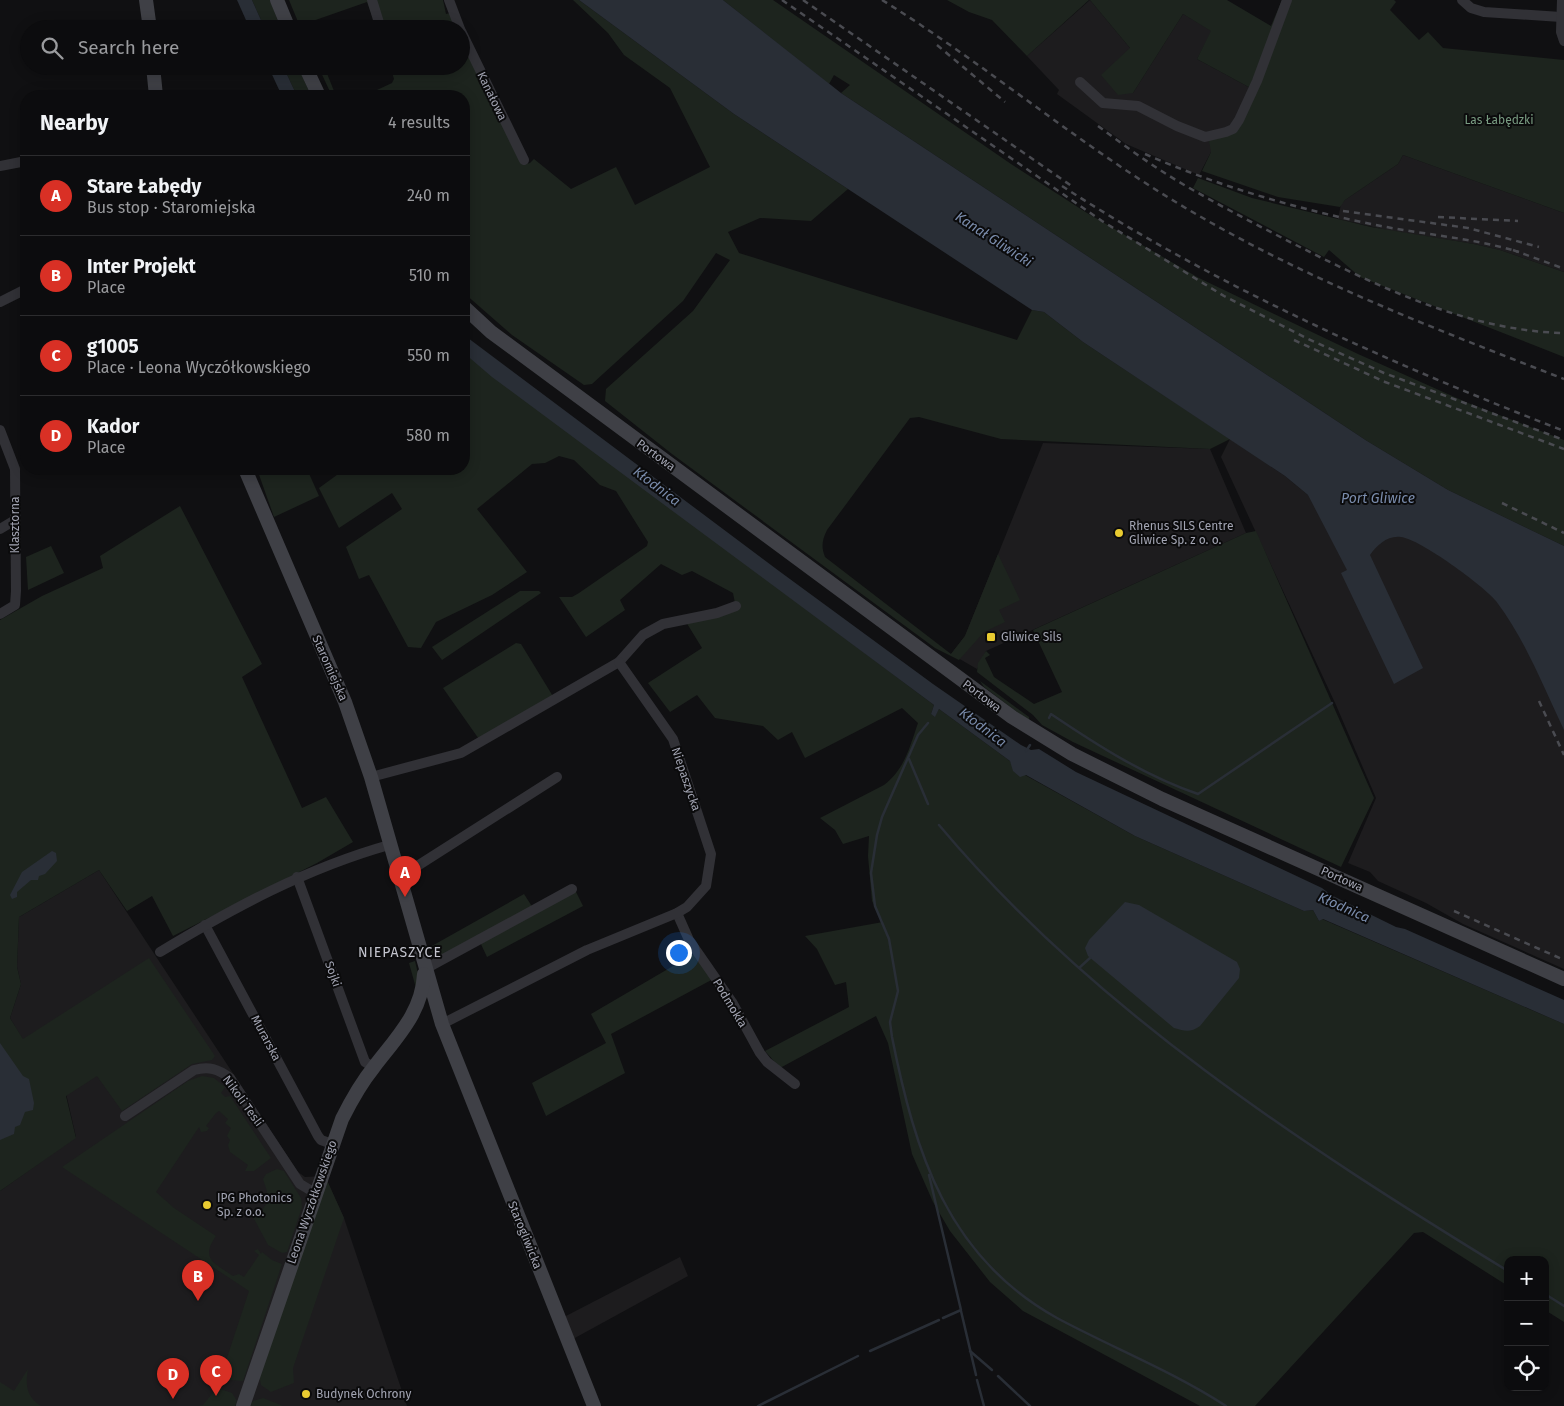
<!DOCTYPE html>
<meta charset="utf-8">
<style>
:root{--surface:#0c0c0e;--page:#151517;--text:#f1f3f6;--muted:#9a9b9e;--line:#2c2c2e;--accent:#d93025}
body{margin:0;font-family:"Fira Sans",sans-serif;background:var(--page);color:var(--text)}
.controls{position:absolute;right:15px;bottom:15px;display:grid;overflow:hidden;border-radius:10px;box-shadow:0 2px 12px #0003}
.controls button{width:45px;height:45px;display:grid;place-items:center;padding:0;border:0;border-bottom:1px solid var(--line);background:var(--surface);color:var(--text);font:25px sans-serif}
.you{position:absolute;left:678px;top:952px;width:18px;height:18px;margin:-12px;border:4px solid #fff;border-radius:50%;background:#1a73e8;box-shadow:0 0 0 8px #1a73e833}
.badge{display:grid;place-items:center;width:32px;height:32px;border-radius:50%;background:var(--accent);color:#fff;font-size:16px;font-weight:700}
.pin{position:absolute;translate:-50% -41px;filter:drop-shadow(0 1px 2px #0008)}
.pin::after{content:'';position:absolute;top:26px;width:18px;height:15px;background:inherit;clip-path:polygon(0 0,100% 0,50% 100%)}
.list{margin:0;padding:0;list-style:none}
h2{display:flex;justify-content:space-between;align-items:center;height:65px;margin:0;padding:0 20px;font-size:21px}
h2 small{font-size:16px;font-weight:400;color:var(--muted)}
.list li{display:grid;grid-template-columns:32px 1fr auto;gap:15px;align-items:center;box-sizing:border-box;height:80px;padding:0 20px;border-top:1px solid var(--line)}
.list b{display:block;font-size:19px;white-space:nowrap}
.list p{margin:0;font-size:16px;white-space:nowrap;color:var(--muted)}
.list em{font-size:16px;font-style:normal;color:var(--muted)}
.icon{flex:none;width:28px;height:28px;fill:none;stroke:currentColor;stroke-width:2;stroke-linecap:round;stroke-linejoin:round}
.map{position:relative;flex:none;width:1564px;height:1406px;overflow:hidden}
.search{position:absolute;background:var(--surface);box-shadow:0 2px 12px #0003;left:20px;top:20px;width:450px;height:55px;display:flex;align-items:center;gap:12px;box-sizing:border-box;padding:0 18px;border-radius:28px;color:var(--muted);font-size:19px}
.panel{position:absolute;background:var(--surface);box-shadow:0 2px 12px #0003;left:20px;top:90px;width:450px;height:385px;border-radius:20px}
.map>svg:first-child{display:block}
</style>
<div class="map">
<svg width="1564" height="1406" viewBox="0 0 1564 1406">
<rect width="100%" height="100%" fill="#101012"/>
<g fill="#1d1c1e">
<path d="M1090,0L1130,48L1133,93L1183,14L1212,31L1197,59L1256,91L1211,152L1199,175L1126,144L1057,94L1059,90L1027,56Z"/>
<path d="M1403,155L1564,213V272L1500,250L1474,244L1391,231L1338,219L1341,204L1345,200L1398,164Z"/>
<path d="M1230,439L1285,476L1308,495L1367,441L1448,490L1564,546V969L1463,924L1426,903L1378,881L1370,872L1348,863L1376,798L1336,705L1221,457Z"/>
<path d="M1043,443L1210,449L1246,533L986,651L977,669L951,654L965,636Z"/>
<path d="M99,870L298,1172L305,1177L325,1176L344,1218L407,1406H0V1191L76,1137L59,1063L38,1030L23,1040L10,1018L21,984L17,967L19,917Z"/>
<path d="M680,1257L688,1276L573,1339L564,1317Z"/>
</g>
<g fill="#1d241e">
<path d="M252,0H270L281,29H265Z"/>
<path d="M289,0H443L446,14L450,13L458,29H377L367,2L307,23L308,29H301Z"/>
<path d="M573,0H579L734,114L848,189L811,221L760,218L728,232L739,253L1017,340L1032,310L1044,312L1083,342L1230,439L1210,449L1001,439L919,417L910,418L827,530C822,540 821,547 825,557L951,654L965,636L998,554L1020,600L999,610L1005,622L984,632L959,660L935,648L672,454L605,401L606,389L693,311L730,260L716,253L683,301L592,384L584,385L512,335L464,293V96H364L392,83L394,79L390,66H461V36L523,165L530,163L534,159L571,189L616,167L635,205L710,167L670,88L624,55L608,33Z"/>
<path d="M723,0H773L1011,164L1087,213L1199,278L1358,354L1468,403L1564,440V546L1448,490L1367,441L841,93L850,85L834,75L829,84Z"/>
<path d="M947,0H1089L1027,56L992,20L969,12Z"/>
<path d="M1090,0H1227L1271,26L1282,0H1394L1396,2L1390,10L1419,40L1428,32L1443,48L1564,60V213L1403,155L1398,164L1345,200L1340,207L1278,197L1202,171L1211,152L1208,135L1229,131L1256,91L1197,59L1211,31L1183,14L1133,93L1118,95L1101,75L1130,48Z"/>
<path d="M283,66H298L311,96H297Z"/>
<path d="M318,66H324L336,96H332Z"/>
<path d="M1198,178L1252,198L1371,227L1474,244L1500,250L1564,272V357L1360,277L1329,250L1324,257L1193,188Z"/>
<path d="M464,353L934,705L931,714L935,716L939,709L1010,761L1013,767L1025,775L1135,836L1304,911L1313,910L1319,921L1322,919L1564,1024V1322L1545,1310V1260H1508V1286L1423,1232L1414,1233L1255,1406H1200L1023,1311L990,1282L950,1231L933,1202L912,1154L888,1043L876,1016L780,1068L765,1051L849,1007L846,982L835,985L817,949L805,936L883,922L872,901L868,856L869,836L843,844L835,830L820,818L884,785C905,769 910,746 918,723L902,708L805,758L792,732L778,740L763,726L715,718L697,695L670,712L648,683L702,648L683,617L716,610L735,603L733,593L692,571L682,575L661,564L620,600L625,610L586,637L559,597H572L579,593L647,546L648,542L616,491L600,485L574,460L559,456L545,463L532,464L477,509L527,572L492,595L436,622L421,648L408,647L369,575L359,579L346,547L402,509L392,493L339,528L319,488L341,472L339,469H464Z"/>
<path d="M257,469H307L319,496L274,517Z"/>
<path d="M180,506L262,664L242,677L302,808L326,797L353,842L317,863L173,936L152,896L127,911L99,870L19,917L17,967L21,984L10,1018L23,1039L149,958L215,1056L212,1060L192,1064L122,1111L97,1076L66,1096L76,1138L0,1191V620L42,596L103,568L100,556Z"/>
<path d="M1256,531L1374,798L1341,867L1073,742L1042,725L1033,715L977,672L978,663L986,651L990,655L985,658L994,677L1034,704L1062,692L1033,630L1246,533Z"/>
<path d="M51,546L64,573L28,590L26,557Z"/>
<path d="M520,591H539L541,593L442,660L432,647Z"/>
<path d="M516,643L521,644L554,698L481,742L443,688Z"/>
<path d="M980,681L1029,717V721L984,687Z"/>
<path d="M575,890L583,906L487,957L480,942Z"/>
<path d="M524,894L533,908L434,962L430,947Z"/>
<path d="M697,952L715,978L611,1034L625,1073L546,1116L532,1083L606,1043L591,1014Z"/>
<path d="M415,961L418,974L416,988L409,963Z"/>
<path d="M202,1076L214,1078L225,1087L221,1093L225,1097L230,1096L271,1158L254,1171H245L248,1165L230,1152L228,1145L230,1140L227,1136L231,1128L225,1123L228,1119L219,1111L216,1113L206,1126L209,1128L207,1131L201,1132L199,1127L156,1192L174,1208L216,1236C200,1259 214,1263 233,1276L239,1274L244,1277L259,1255L254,1251L258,1249L261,1254L262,1252L272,1260L282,1264L243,1381L220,1379L249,1291L62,1167L188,1081Z"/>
<path d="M277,1169L284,1171L301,1198L302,1207L287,1252L282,1253L268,1245L253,1217L255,1213L259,1215L270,1198L266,1195L267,1191L263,1179L266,1174Z"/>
<path d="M325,1176L344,1218L293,1368L294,1383L271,1392L261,1385L259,1373Z"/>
<path d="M28,1369C25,1386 27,1397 41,1406H0V1382L14,1391Z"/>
<path d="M217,1388L232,1393L237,1401L235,1406H198L203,1405Z"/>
<path d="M263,1398L281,1405L282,1406H249L253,1401Z"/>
</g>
<g fill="#292e36">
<path d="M237,0H252L265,29H250Z"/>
<path d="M579,0H723L841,93L1367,441L1448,490L1564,546V730C1543,686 1525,639 1496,601C1484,586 1420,539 1401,537C1388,535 1377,545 1370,555L1423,668L1394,684L1341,573L1347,570L1308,495L1285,476L1083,342L1044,312L1032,310L734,114Z"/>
<path d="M268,66H283L297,96H282Z"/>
<path d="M464,335L779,571L933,684L1021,745L1031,750L1039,749L1076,772L1322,888L1331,895L1396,927L1405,929L1564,1000V1024L1323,919L1319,921L1313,910L1304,911L1135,836L1026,775L1020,777L1013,771L1010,761L939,709L935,717L931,714L934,705L492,377L464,353Z"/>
<path d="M52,851L56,853L57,861L45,874L39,876L38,880H31L17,892V897L12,899L10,895L22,872Z"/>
<path d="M1125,902L1139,905L1237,962L1240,969L1239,978L1200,1026C1190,1033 1185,1031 1174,1028L1088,956L1085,948L1089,940Z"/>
<path d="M0,1043L23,1076L29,1079L34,1103L33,1110L25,1112L20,1125L15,1127L14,1134L0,1140Z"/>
</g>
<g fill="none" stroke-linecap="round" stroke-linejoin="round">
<g stroke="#292e36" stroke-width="2.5">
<path d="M1049,718L1051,714C1097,745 1145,776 1198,794L1332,703"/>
<path d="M928,723L918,735L882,817L877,835L871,873L875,906L889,939L898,991L890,1022L892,1037C915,1152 947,1257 1057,1318C1113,1348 1172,1371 1226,1406"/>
<path d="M1026,751L1030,745"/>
<path d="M909,759L928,804"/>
<path d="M939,825C1094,1010 1304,1146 1508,1271"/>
<path d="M1079,968L1090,958"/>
<path d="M929,1175L961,1310L943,1318"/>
<path d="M1545,1294L1564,1306"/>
<path d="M961,1311L976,1375"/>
<path d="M870,1351L939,1320"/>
<path d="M970,1351L992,1370"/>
<path d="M998,1376L1030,1406"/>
<path d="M977,1380L984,1406"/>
<path d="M758,1406L858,1356"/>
</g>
<g stroke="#313136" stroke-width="10">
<path d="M372,0L381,29"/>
<path d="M449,0L460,29"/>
<path d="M1462,0L1471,8L1484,12L1561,17"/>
<path d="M1562,0L1561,32L1564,41"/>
<path d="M461,31L524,160"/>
<path d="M394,66L395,69"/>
<path d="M1080,82L1103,103L1138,106L1177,126L1205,137L1226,132L1233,129L1239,120L1257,81L1287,0"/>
<path d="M0,166L26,161"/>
<path d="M0,302L26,289"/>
<path d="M0,430L15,469L16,591L15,605L0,614"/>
<path d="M0,529L15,520"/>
<path d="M371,777L461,753L619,662L643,635L663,624L717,613L736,606"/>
<path d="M398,874L411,870L557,777"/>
<path d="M297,877L365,1062L373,1067"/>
<path d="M677,913L689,940L732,1002L760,1053L767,1062L795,1084"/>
<path d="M205,925L318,1136L321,1140L332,1144"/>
<path d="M160,952C233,908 307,868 389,845"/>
<path d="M425,969L572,889"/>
<path d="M442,1024L587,950L677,913L687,907L706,886L711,854L673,739L619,662"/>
<path d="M125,1116L194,1070C209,1066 218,1069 230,1078L300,1184L315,1193"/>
</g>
<g stroke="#3f4046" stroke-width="14">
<path d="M146,0L150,29"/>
<path d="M277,0L289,29"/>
<path d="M153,66L156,96"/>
<path d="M305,66L319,96"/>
<path d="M464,307L491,332L1012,717L1072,754L1162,799L1564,979"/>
<path d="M245,469L345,702L371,777L442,1024L594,1406"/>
<path d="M243,1406L342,1119C351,1101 361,1083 374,1067C396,1038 422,1013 424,974"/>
</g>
<g stroke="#4a4b51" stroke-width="2.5" stroke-dasharray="6 5" stroke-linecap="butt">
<path d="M782,0L1102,221L1224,296L1308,339L1384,373L1564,440"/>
<path d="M803,0L1073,187"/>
<path d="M882,0C982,62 1072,139 1174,201C1297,276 1430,327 1564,379"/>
<path d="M937,45L1005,102"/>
<path d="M1098,126C1126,147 1155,168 1186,186C1222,207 1259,226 1296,245C1379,287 1469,331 1564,333"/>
<path d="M1145,154C1220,187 1301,210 1381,226C1427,235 1473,238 1519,252"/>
<path d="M1062,186C1219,288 1390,363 1564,431"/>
<path d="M1343,211L1468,228L1539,247"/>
<path d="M1438,217L1518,221"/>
<path d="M1513,250L1562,268"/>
<path d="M1294,340L1385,382L1564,449"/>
<path d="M1502,503L1564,533"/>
<path d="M1539,701L1564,755"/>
<path d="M1454,911L1564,960"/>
</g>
</g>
<g fill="#e9cb31" stroke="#0b0b0c" stroke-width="2">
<circle cx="1119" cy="533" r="5"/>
<rect x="986" y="632" width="10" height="10" rx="2.5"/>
<circle cx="207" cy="1205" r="5"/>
<circle cx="306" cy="1394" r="5"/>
</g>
<g text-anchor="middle" stroke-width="4" stroke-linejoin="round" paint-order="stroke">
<g font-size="12" fill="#a2a4b2" stroke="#0b0b0c">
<text transform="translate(492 96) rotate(64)" y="4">Kanałowa</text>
<text transform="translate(656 455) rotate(36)" y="4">Portowa</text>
<text transform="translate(15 525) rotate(-90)" y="4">Klasztorna</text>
<text transform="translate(330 668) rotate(66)" y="4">Staromiejska</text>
<text transform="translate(982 696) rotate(37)" y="4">Portowa</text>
<text transform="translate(686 779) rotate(71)" y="4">Niepaszycka</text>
<text transform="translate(1342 879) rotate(24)" y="4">Portowa</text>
<text transform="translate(333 974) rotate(70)" y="4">Sojki</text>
<text transform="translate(730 1003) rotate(59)" y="4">Podmokła</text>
<text transform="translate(266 1038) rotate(62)" y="4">Murarska</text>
<text transform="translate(243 1101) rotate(54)" y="4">Nikoli Tesli</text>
<text transform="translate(312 1202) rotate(-71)" y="4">Leona Wyczółkowskiego</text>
<text transform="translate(525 1235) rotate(68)" y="4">Starogliwicka</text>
</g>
<g font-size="12" fill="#799c82" stroke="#0b0b0c">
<text x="1499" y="124">Las Łabędzki</text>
</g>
<g font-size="12" fill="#a2a4b2" stroke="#0b0b0c" text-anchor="start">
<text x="1129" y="530">Rhenus SILS Centre<tspan x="1129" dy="14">Gliwice Sp. z o. o.</tspan></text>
<text x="1001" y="641">Gliwice Sils</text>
<text x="217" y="1202">IPG Photonics<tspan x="217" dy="14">Sp. z o.o.</tspan></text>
<text x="316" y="1398">Budynek Ochrony</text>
</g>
<g font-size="14" font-style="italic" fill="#7a8cac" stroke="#0b0b0c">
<text transform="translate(994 239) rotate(33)" y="5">Kanał Gliwicki</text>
<text transform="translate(657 486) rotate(37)" y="5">Kłodnica</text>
<text x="1378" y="503">Port Gliwice</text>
<text transform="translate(983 727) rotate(37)" y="5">Kłodnica</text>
<text transform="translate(1344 907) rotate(24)" y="5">Kłodnica</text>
</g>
<g font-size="14" letter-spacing="1" fill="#c3c4ce" stroke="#0b0b0c">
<text x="400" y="957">NIEPASZYCE</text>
</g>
</g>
</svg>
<div class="controls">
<button>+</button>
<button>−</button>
<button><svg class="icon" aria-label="locate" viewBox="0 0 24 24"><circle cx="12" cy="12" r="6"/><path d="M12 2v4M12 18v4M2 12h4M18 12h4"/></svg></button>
</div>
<div class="you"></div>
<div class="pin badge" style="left:405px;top:897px">A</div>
<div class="pin badge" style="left:198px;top:1301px">B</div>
<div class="pin badge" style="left:216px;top:1396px">C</div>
<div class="pin badge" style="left:173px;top:1399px">D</div>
<div class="search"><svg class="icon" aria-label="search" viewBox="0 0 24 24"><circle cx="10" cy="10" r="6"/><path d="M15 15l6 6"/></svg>Search here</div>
<section class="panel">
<h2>Nearby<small>4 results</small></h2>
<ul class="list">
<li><span class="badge">A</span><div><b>Stare Łabędy</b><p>Bus stop · Staromiejska</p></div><em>240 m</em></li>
<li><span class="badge">B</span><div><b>Inter Projekt</b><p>Place</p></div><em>510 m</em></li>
<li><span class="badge">C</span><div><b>g1005</b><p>Place · Leona Wyczółkowskiego</p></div><em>550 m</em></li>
<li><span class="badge">D</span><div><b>Kador</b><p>Place</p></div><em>580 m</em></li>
</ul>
</section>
</div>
